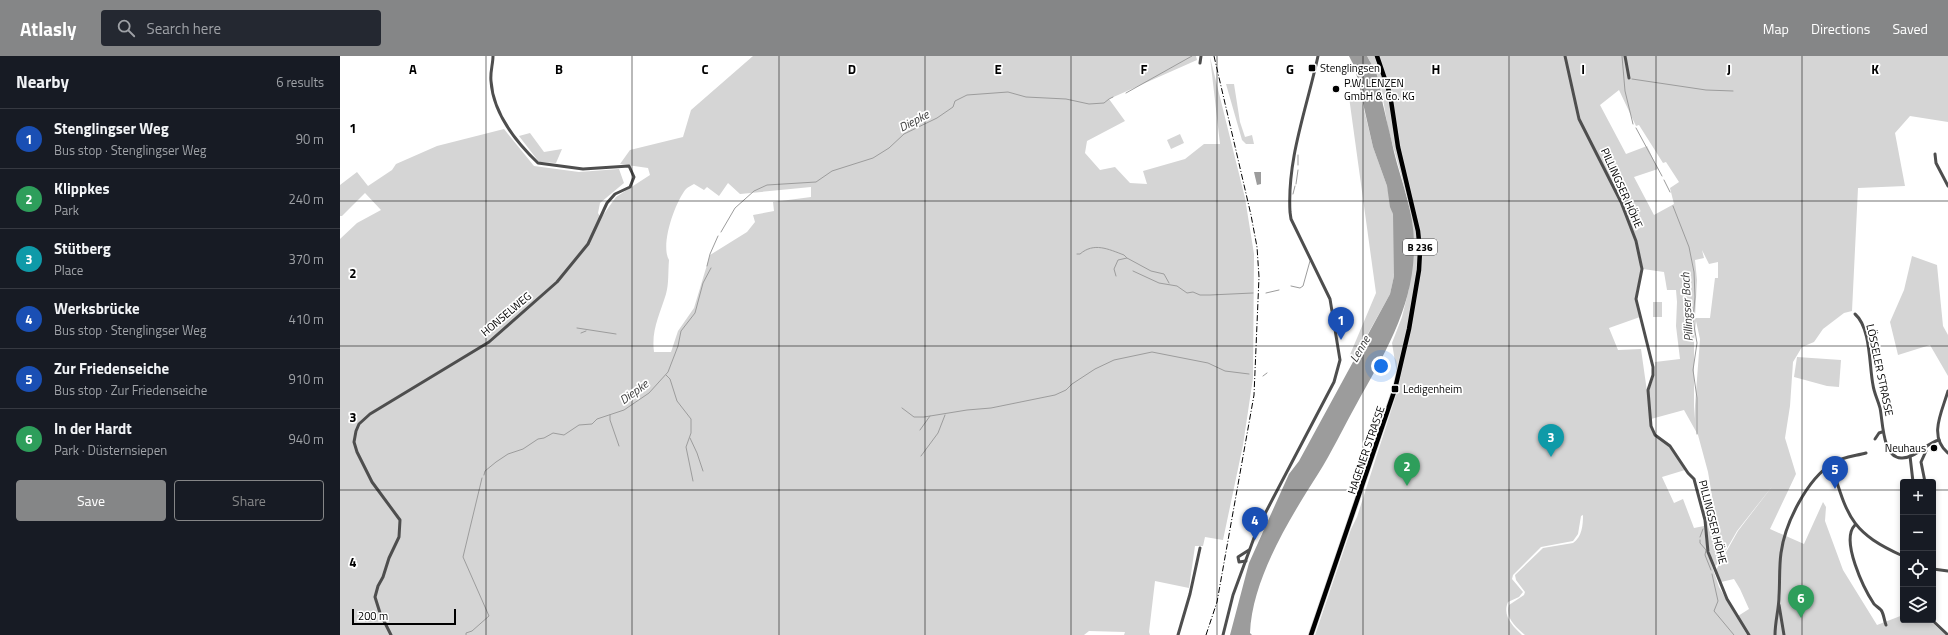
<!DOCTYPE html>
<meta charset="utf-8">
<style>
:root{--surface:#171b24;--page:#242831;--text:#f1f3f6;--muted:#9ea1a6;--line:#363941;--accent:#858687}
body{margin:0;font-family:"Titillium Web",sans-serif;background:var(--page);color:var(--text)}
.controls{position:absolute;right:12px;bottom:12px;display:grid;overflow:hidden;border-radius:4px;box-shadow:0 2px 6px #0003}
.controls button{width:36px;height:36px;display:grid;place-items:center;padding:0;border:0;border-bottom:1px solid var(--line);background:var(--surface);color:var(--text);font:20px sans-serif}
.scale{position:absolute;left:12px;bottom:10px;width:104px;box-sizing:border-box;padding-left:4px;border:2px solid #000;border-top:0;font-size:11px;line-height:14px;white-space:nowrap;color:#000;-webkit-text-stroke:3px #fff;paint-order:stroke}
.you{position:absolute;left:1041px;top:310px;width:14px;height:14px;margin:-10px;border:3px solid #fff;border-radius:50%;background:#1a73e8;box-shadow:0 0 0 6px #1a73e833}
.badge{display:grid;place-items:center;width:26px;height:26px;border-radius:50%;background:var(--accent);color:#fff;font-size:13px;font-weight:700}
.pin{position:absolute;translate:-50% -33px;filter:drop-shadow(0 1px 2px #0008)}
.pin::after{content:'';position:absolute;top:21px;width:14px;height:12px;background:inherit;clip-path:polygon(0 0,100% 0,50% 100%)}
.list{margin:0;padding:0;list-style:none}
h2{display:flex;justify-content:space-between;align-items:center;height:52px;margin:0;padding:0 16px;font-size:17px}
h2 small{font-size:13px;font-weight:400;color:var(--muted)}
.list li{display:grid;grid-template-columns:26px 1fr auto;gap:12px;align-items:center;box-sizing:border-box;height:60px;padding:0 16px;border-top:1px solid var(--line)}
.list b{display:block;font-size:15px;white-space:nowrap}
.list p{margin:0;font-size:13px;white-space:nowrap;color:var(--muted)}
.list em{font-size:13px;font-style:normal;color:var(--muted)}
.actions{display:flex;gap:8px;padding:12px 16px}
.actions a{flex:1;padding:9px 0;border:1px solid var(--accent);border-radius:4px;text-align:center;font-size:14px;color:var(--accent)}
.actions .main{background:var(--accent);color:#fff}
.icon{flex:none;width:22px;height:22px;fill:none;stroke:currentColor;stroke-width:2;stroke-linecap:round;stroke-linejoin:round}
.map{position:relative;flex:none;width:1608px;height:579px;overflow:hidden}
header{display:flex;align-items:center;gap:24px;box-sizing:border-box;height:56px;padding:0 20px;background:var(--accent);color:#fff}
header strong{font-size:19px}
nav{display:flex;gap:22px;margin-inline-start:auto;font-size:14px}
.search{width:280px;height:36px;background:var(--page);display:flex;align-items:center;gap:10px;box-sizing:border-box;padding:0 14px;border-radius:4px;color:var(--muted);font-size:15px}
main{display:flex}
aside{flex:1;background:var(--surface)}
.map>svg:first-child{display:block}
</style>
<header>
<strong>Atlasly</strong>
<div class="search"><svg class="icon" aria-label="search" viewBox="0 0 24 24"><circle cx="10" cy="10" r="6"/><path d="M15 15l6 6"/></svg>Search here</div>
<nav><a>Map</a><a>Directions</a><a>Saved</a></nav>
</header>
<main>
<aside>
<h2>Nearby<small>6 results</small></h2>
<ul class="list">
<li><span class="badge" style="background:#1a4fb4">1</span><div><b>Stenglingser Weg</b><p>Bus stop · Stenglingser Weg</p></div><em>90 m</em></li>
<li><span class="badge" style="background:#2e9e5b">2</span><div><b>Klippkes</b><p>Park</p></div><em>240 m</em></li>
<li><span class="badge" style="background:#0f9aa8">3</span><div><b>Stütberg</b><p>Place</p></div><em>370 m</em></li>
<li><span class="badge" style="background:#1a4fb4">4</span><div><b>Werksbrücke</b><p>Bus stop · Stenglingser Weg</p></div><em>410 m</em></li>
<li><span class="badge" style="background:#1a4fb4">5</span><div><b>Zur Friedenseiche</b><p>Bus stop · Zur Friedenseiche</p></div><em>910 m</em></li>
<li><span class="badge" style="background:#2e9e5b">6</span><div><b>In der Hardt</b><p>Park · Düsternsiepen</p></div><em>940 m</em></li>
</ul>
<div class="actions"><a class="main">Save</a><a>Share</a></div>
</aside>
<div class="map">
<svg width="1608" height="579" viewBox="0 0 1608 579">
<rect width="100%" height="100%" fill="#fff"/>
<g fill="#d5d5d5" fill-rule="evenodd">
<path d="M413,0H856L857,4L769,43L785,65L747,85L745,97L760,114L775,111L790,127L807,128L803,115L845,103L864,88H880L870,1L905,142L914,198L913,322L903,389L883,484L865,481L863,490H855L849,532L815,525L809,576L810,579H784L785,576L749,575L744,579H0V183L17,167L41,154L25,137L2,160H0V129L17,116L28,130L52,114L56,108L97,90L164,73L194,110L239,116L279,113L284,127L260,147L258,157L261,162L276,141L310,119L308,112L280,108L290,94L343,81L351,54ZM388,127L400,138L471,131V141L433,146L434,155L413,159L415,166L407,176L370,199L354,252L338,275L331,296H314C311,274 320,258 326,238C329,228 328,215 329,204C320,189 335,146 346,133C348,131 352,129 354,128L364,134L367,131L379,140Z"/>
<path d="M1027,0H1608V66L1570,60L1555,77L1565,130L1518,132L1512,255L1504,257L1483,273L1474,286L1462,291L1453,306L1450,350L1445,382L1456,418L1430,473L1464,488L1483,446L1486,451L1485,465L1503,514L1537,569L1563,559V564H1589L1606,579H1410L1398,560L1409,553L1400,533L1394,523L1381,526L1376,514L1398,475L1434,428L1397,475L1381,503L1374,512L1369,494L1363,454L1374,452L1368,416L1358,379L1344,354L1311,363L1309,334L1315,318V306L1340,303L1336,270L1337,246L1336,234H1327L1324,216L1303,213L1297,185L1281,148L1295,185L1302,212L1296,236L1300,261L1269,272L1278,294L1301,293L1313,378L1329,390L1345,414L1322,421L1334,447L1343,443L1354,472L1364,470L1367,495L1379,531L1407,579H1185C1176,571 1165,562 1169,549L1184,539L1185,536L1176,524L1175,519L1203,492L1233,487C1242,481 1243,469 1243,459L1241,460L1238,478L1233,485L1201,491L1173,519L1172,523L1183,536L1179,541L1168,546C1162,560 1173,570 1182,579H975L1011,473L1017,461L1059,330L1052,287L1062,261L1069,233L1068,144L1048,72L1041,32L1037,18ZM1279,34L1296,70L1299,69L1323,107L1326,106L1339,126L1330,132L1334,148L1314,159L1294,121L1318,113L1307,90L1286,98L1260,49ZM1362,194L1369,208L1378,206V222H1375L1370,262H1355L1357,224L1355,204L1364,202ZM1356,265L1360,283L1354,363V285Z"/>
<path d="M886,28H894L900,66L905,81L912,79L914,88H906L902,84Z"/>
<path d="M1009,41L1022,45L1033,91L1047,130L1055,167L1054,220L1050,238L1015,301H1009L1036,237Z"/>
<path d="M190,77L204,96L222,93L216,107L199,106L179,80Z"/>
<path d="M840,78L844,87L831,93L827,84Z"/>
<path d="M1572,200L1597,209L1603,270L1608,279V320L1590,289L1558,299L1550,266L1564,234Z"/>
<rect x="1313" y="246" width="9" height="15"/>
<path d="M1457,301L1501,304L1499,331L1487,330L1454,321Z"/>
</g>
<g fill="#9c9c9c">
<path d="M1009,0H1027C1030,6 1035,13 1037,19C1041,30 1041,42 1044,53C1047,67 1051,81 1054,96C1061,125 1074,156 1074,187C1075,249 1045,297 1016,349C1003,372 992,396 978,418C950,462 912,523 910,577L912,579H890L909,507L949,418L959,405L1050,238L1054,220L1053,158L1050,151L1047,130L1033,91L1015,12Z"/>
<path d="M914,116H921V128L917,129Z"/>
</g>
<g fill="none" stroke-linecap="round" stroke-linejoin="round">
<g stroke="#9c9c9c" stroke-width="1">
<path d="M1282,0L1285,35L1293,68"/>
<path d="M1292,23L1366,34L1393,35"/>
<path d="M786,37L852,0"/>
<path d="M1296,72L1322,120"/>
<path d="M958,109V99"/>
<path d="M1324,124L1330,136"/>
<path d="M956,128L958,114"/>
<path d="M953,138L955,130"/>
<path d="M1333,150L1349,191L1354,216L1355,241L1353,264L1357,287L1353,314L1357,342V378"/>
<path d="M381,176L395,152L414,135L427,129L476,126L492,115L533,102L549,92L564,78L597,62L613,51L615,45L627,39L668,36L686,41L726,43L749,48L764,47L769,43L773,41"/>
<path d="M737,198H740C754,186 768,193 784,199L787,202"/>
<path d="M367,210L370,198L378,180"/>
<path d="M793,215L819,227L837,230L847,237L853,236L860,239H870L913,237"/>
<path d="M776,220L774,213L778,204L787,202L811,215L824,218L829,227"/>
<path d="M951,230L960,232L963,230L970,205"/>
<path d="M926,237L939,234"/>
<path d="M237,272L276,278"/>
<path d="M241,277L246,275"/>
<path d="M326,319L330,323L337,345L351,363V377L346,391L353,425"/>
<path d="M923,320L927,317"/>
<path d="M562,352L574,361H584L627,354L651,352L715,339L726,334L732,328L755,313L774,304L812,296L868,307L885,315L909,318"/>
<path d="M270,359V364L279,390"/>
<path d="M580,374L590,360"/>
<path d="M350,382L357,397L363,415"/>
<path d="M581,400L598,377L605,359"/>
<path d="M144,419L145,415L156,406L168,398L183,393L198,383L204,382L213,377L224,379L239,369L252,368L257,363L284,354L309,337L328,316L338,290L341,275L355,257L363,227L371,212"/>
<path d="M1360,481L1363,473"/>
<path d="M1360,484V487L1366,494L1365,499L1371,514"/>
<path d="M1372,518L1378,545L1374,555L1394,579"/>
<path d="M126,579V577L132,575L149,560L123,501L142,422"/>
</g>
<g stroke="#dbdbdb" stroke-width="6">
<path id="primary" d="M971,579L1055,333L1069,273L1079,214L1080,195L1078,175L1058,91L1050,38L1037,0"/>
</g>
<g stroke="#4e4e4e" stroke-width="3">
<path d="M1225,0L1239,63L1281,146L1296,185L1302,213L1296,243L1313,311V319L1308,334L1311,370L1315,379L1330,390L1348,417L1354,423L1365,464L1368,496L1387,543L1409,579"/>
<path d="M1285,0L1289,22"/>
<path d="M860,7L861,0"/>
<path d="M1595,98L1596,107L1608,130"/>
<path d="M1515,258C1531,272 1529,309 1533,329C1534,337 1538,344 1540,352C1543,365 1542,401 1561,402C1575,403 1586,387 1599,384"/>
<path d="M1608,335C1602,356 1588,380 1608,397"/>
<path d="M1535,383L1539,377L1542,376"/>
<path d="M1584,392L1586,395L1581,406L1585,426"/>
<path d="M1570,400L1573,426"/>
<path d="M1491,408C1508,461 1510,476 1563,500"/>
<path d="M1484,414L1496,428"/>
<path d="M1515,469C1500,484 1524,533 1534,548C1536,550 1539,552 1541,554C1544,558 1544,564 1546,569"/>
<path d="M906,505L899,506L898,501L909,494"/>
<path d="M1593,513L1608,515"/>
<path d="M1439,549L1444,579"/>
<path d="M1592,564L1608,579"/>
<path d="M51,579L40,557L35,541L38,530L43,521L49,502L59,481L60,464L32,426L17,396L14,386L16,375L19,368L30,358L149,286L217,226L248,188L267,147L275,138L290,131L294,121L289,110L243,113L198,107C175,85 153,57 151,25C150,16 153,8 153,0"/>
<path d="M838,579L850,538L860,492"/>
<path d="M883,579L893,539L918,471L994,326L1000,304L990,243L951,163L950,156C947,102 967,52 978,0"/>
<path d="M1435,579C1435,565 1439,553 1439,540C1440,526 1439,511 1441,497C1445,467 1467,423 1493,407C1502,401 1515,400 1526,397"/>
</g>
<use href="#primary" stroke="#000" stroke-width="4.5"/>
<path stroke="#000" stroke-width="1" stroke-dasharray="6 2 1 2" stroke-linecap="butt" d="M866,579L877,546L914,339L919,221L917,191L911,159L874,0"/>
</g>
<path fill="none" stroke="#000" stroke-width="1" stroke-opacity="0.55" d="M146,0V579M292,0V579M439,0V579M585,0V579M731,0V579M877,0V579M1023,0V579M1169,0V579M1316,0V579M1462,0V579M0,145H1608M0,290H1608M0,434H1563M1593,434H1608"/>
<g fill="#000" stroke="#fff" stroke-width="1.5">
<rect x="968" y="8" width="8" height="8" rx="2"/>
<circle cx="996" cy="33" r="4"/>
<rect x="1051" y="329" width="8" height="8" rx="2"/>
<circle cx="1594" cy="392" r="4"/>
</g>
<g text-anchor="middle" stroke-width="3.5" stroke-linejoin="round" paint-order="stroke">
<rect fill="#fff" stroke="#4c4c4c" stroke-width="1" x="1063" y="183" width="34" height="16" rx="3"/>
<g font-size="10" font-weight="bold" fill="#000">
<text x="1080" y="195">B 236</text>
</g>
<g font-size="11" fill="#000" stroke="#fff" text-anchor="start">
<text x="980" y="16">Stenglingsen</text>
<text x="1004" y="31">P.W. LENZEN<tspan x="1004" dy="13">GmbH &amp; Co. KG</tspan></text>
<text x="1063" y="337">Ledigenheim</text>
<text x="1586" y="396" text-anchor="end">Neuhaus</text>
</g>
<g font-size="11" fill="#000" stroke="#fff">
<text transform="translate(1282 132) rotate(66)" y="4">PILLINGSER HÖHE</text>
<text transform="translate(166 258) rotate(-40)" y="4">HONSELWEG</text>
<text transform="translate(1540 314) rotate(78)" y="4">LÖSSELER STRASSE</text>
<text transform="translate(1026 394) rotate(-71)" y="4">HAGENER STRASSE</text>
<text transform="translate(1373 466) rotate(76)" y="4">PILLINGSER HÖHE</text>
</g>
<g font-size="12" font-style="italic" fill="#3d3d3d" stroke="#fff">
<text transform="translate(574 65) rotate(-28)" y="4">Diepke</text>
<text transform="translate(1347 251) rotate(-93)" y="4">Pillingser Bach</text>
<text transform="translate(1020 293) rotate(-60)" y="4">Lenne</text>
<text transform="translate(294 336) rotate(-36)" y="4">Diepke</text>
</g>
</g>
<g font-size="13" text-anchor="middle" font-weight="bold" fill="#000" stroke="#fff" stroke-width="3.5" stroke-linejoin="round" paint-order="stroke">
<text x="73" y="18">A</text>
<text x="219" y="18">B</text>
<text x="365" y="18">C</text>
<text x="512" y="18">D</text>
<text x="658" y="18">E</text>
<text x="804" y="18">F</text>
<text x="950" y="18">G</text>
<text x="1096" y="18">H</text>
<text x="1243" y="18">I</text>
<text x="1389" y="18">J</text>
<text x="1535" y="18">K</text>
<text x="13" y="77">1</text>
<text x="13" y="222">2</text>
<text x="13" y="366">3</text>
<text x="13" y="511">4</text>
</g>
</svg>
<div class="controls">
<button>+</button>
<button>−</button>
<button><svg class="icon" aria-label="locate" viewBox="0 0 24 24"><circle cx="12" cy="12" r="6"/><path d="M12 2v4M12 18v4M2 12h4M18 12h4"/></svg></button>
<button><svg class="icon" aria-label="layers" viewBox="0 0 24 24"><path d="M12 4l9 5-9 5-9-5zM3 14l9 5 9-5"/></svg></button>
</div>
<div class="scale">200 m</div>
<div class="you"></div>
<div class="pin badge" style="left:1001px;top:284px;background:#1a4fb4">1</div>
<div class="pin badge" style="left:1067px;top:430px;background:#2e9e5b">2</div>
<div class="pin badge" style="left:1211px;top:401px;background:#0f9aa8">3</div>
<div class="pin badge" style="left:915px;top:484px;background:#1a4fb4">4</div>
<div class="pin badge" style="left:1495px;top:433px;background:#1a4fb4">5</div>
<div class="pin badge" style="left:1461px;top:562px;background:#2e9e5b">6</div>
</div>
</main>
